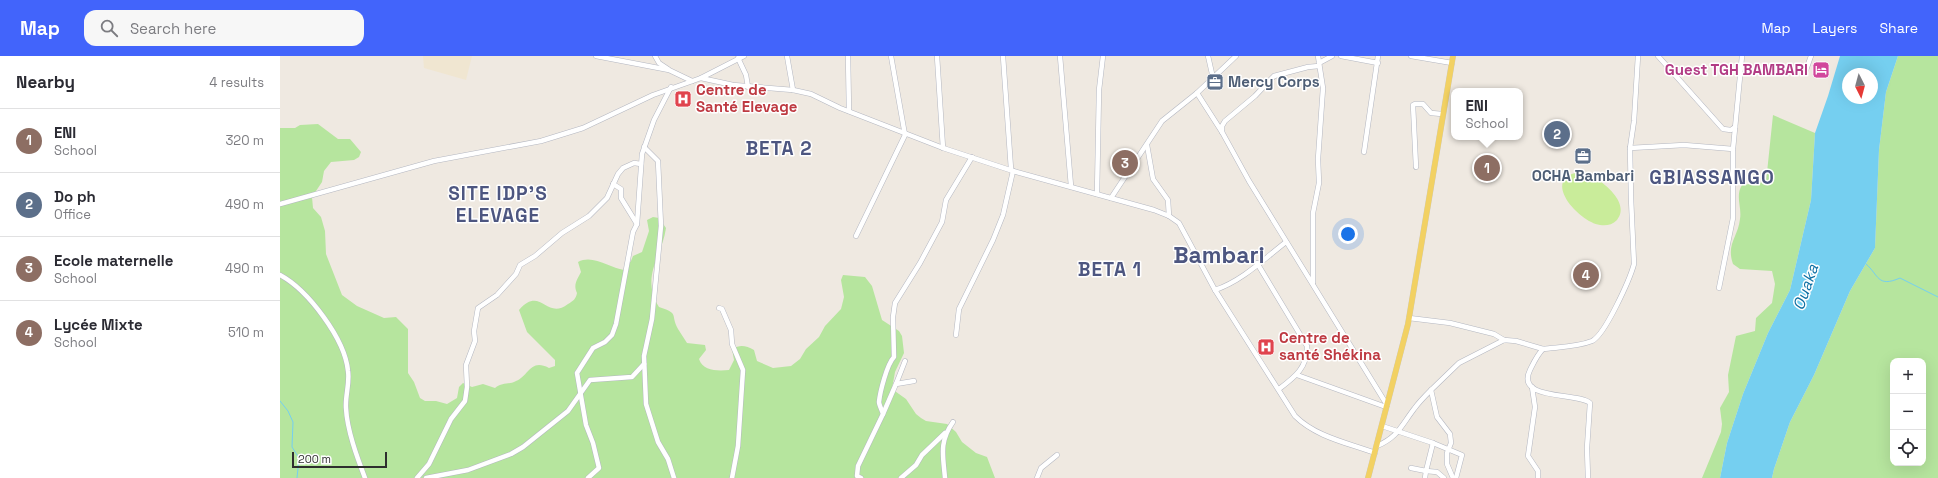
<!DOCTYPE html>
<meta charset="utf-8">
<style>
:root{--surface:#fff;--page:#f7f7f7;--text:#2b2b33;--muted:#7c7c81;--line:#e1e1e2;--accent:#4264fb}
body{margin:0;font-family:"Space Grotesk",sans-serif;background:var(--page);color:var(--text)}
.controls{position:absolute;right:12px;bottom:12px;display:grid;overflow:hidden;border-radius:8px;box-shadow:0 4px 16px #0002}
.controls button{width:36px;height:36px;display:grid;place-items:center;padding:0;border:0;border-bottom:1px solid var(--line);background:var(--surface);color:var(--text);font:20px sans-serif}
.compass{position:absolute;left:1562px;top:12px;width:36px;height:36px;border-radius:50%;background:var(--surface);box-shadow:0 4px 16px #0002;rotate:174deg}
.scale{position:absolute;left:12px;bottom:10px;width:95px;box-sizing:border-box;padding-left:4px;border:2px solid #2e2e2e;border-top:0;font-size:11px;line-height:14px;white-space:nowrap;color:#2e2e2e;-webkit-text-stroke:3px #fff;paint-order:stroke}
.you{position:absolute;left:1068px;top:178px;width:14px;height:14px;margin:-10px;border:3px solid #fff;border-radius:50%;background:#1a73e8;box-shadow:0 0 0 6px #1a73e833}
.badge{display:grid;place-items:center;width:26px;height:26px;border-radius:50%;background:var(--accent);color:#fff;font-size:13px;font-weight:700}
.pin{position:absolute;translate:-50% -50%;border:2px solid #fff;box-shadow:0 1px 4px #0006}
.popup{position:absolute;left:1171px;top:32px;width:72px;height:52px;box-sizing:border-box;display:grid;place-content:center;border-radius:8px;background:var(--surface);filter:drop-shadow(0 1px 3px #0005);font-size:13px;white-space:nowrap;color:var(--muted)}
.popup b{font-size:15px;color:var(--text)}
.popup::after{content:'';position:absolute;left:50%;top:100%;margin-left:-8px;border:8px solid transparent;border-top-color:var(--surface)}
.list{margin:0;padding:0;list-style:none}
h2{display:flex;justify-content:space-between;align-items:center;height:52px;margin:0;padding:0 16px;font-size:17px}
h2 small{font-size:13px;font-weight:400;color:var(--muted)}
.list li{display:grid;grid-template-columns:26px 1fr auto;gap:12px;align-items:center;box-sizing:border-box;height:64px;padding:0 16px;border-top:1px solid var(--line)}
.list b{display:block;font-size:15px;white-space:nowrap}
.list p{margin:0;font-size:13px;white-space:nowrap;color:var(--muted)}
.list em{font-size:13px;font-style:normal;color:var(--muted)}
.icon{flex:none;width:22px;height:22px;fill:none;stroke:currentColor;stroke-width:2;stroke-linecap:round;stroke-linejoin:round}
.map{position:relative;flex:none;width:1658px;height:422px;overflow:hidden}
header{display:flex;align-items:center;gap:24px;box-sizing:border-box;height:56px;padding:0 20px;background:var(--accent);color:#fff}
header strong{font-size:19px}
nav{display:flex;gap:22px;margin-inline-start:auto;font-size:14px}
.search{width:280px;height:36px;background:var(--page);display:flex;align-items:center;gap:10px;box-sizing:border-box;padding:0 14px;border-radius:12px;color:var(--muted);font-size:15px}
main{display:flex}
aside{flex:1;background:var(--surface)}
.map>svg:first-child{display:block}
</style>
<header>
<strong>Map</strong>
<div class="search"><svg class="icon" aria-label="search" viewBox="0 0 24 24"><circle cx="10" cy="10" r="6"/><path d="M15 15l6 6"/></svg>Search here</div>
<nav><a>Map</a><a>Layers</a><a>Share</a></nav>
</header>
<main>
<aside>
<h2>Nearby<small>4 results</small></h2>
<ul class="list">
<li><span class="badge" style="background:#8d6e63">1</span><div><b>ENI</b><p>School</p></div><em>320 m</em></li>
<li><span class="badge" style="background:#5c6f8a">2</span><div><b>Do ph</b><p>Office</p></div><em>490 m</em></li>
<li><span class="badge" style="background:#8d6e63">3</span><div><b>Ecole maternelle</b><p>School</p></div><em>490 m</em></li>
<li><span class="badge" style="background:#8d6e63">4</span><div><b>Lycée Mixte</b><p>School</p></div><em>510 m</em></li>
</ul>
</aside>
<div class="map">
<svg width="1658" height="422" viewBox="0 0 1658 422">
<rect width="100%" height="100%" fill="#efe9e1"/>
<path fill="#f0e6d1" d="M143,0H192L186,24L144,12Z"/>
<g fill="#b6e59e" fill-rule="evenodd">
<path d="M1618,0H1658V422H1492L1494,413L1510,366L1534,319L1570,235L1595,192L1599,94L1606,36ZM1613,305H1643V407H1613Z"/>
<path d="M1493,59L1535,77L1531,144L1510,234L1488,277L1463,338L1447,387L1440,422H1422L1441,376L1442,368L1440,352L1449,336L1448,319L1456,280L1475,275L1476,262L1492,247L1495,228L1492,215L1460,213L1453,208C1446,188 1458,181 1460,163C1462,151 1455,140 1462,129L1486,126Z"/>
<path d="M38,68L58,83H70L81,96L79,101L74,104L51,106L44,115L42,126L32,141L33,152L41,161L45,175L46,198L62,239L77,250L104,262L116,261L128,273V317L134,326L140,342L145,345H156L167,348L177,342L179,331L183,327L192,331L203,328L215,332C222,326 229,329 236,325C249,320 250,302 269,312L275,310V304L247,276L239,254C261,229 266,265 288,248C293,245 296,243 297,237C293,229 297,224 301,216L298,206C313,198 330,212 344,214L351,205L353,200L362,196L369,175L367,164L373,161L379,162L386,172C382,201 360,220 379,251C400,258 390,258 398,273C401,278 404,282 407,287L425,289L426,294L419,303C423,315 437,315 449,314L454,304L452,293C461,288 466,290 474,294L477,305L493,312L511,310L520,303L526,293L539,281L545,270L561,253L564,241L561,224L563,219L585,221L592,230L602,264L619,275L622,280L624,297L615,316L612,333L626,343L636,358L641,362L646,365L667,368L676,376L682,386L696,397L707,401L715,422H0V72H15L20,69Z"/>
</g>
<path fill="#c9ec9a" d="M1300,116C1316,118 1353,146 1337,164C1332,169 1326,170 1320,169C1299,166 1259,122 1300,116Z"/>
<path fill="#75cff0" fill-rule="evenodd" d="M1560,0H1618L1606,36L1599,94L1595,192L1570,235L1534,319L1510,366L1494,413L1492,422H1440L1447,387L1463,338L1488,277L1510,234L1531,144L1535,77L1548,40ZM1568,18H1592V42H1568Z"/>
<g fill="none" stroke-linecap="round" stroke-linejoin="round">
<g stroke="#75cff0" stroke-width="1">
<path d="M1586,208C1599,219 1597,232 1620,222L1658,241"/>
<path d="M0,345L8,355L13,366L12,391L19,402L17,422"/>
</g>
<g stroke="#b4b7c1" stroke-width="5.5">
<g id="minor">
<path d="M316,0L389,14L412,25"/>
<path d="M375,0L379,7L388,13"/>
<path d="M507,0L513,34"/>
<path d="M568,0L569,55"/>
<path d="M657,0L663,92"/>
<path d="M723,0L731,113"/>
<path d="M780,0L791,130"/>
<path d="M928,0L933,22"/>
<path d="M1061,0L1098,7"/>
<path d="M1131,0L1172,7"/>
<path d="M1378,0L1443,73L1451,74L1455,71"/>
<path d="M458,2L466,19L468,31"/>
<path d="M1039,7L1052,0"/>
<path d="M1526,14L1531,0"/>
<path d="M421,22L453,29L513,34L531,38L560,52L663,92L733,115L874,154L889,160L899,167L935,234L1015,360C1036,381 1068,387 1095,397"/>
<path d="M917,37L942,76L969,125L1107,349"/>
<path d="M942,76V70L945,65L975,40L994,20L1028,11L1039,10"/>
<path d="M867,89L873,123L888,144L889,160"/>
<path d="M364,91L378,105L381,170L372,263L364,300L366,348L378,386L388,403L394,422"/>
<path d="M1350,92L1404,89L1453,93"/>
<path d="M1084,96L1098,0"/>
<path d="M1136,111L1133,49L1135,48H1143L1151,57L1162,58"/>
<path d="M333,128L341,133V142L357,168"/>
<path d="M817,138L819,34L823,0"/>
<path d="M831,142L882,65L917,37L956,0"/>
<path d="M0,148L154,105L261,85L303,72L373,39L421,22L464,0"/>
<path d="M576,180L625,79L611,0"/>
<path d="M977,207L1027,290C1028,311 1015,321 999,333"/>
<path d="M0,219C28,234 65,283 68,315C70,327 65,340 66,352C67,374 77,401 85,422"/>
<path d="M1033,227V157L1039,127L1038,103L1043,32L1038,0"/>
<path d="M1439,232L1453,162V93L1462,0"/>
<path d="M935,234C962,225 984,203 1006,186"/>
<path d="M439,252L442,253L451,274L452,288L463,314L458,390L452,422"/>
<path d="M1129,262L1170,267L1214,278L1224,284"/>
<path d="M676,279L679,253L713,184L723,159L733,115"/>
<path d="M1017,319L1106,351"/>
<path d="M616,328L625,305"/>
<path d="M1252,331L1255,351L1248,400L1258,415V422"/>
<path d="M603,358L616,328L634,325"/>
<path d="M1102,370L1153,387L1182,399L1176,422"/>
<path d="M1097,390C1118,381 1121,370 1134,353C1139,346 1145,340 1151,334"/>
<path d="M1131,412L1146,415L1153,387"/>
<path d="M137,422L149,408L171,363L185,345L187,331L186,309L195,285L194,275L198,252L217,239L236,218L240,209L255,200L282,177L309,160L327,142L338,118L343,112L354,107L361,108"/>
<path d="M146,422L188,414L231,398L243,391L288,355L310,324L352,321L364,308"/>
<path d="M308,422L319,412L313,387L306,369L297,317L313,292L325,286L332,279L336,268L353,176L357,168L362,98L374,64L391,31"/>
<path d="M581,422L577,420L578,410L603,358C602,354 599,349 599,346C600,336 607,308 614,301L613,261L615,247L640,207L662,166L666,144L692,101"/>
<path d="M621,422L636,409L642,399L665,377"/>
<path d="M665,422C663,399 659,386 673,366"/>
<path d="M757,422L761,412L777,399"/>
<path d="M1145,422L1146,415L1157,416L1164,422"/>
<path d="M1173,422L1167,408V397L1171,387L1170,378L1157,361L1151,334L1179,307L1224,284L1236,285L1263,293"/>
<path d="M1308,422L1307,392L1310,347C1298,336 1235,345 1250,314C1254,306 1257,299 1263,293C1279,291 1297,291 1312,285C1325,279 1350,223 1354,208L1351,142L1350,92L1354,65L1358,0"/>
</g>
</g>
<g stroke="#c9c9c9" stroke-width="6">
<path id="major" d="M1088,422L1128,268L1173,0"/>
</g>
<use href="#minor" stroke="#fff" stroke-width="4.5"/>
<use href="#major" stroke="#f2d163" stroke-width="5.5"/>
</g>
<defs>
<g id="hotel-square" transform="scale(0.9)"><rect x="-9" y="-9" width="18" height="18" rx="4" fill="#d1479c" stroke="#fff"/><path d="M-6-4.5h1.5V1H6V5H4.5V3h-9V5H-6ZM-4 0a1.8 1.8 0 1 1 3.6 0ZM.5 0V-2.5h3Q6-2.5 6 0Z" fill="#fff"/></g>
<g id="office-square" transform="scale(0.9)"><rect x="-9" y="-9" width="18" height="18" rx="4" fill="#5c6f8a" stroke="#fff"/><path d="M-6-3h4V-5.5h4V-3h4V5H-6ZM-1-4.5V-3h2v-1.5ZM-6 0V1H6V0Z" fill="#fff"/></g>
<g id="hospital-square" transform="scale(0.9)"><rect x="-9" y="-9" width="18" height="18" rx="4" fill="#e0444e" stroke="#fff"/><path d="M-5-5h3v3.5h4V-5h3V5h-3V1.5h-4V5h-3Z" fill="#fff"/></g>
</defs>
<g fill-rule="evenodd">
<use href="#hotel-square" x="1541" y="14"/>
<use href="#office-square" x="935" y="26"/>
<use href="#hospital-square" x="403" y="43"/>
<use href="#office-square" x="1303" y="100"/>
<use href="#hospital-square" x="986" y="291"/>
</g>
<g text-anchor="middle" stroke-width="3" stroke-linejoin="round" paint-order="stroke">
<g font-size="15" font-weight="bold" fill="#b23c85" stroke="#fff" text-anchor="end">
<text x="1528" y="19">Guest TGH BAMBARI</text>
</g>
<g font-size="15" font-weight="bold" fill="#4e5e75" stroke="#fff" text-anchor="start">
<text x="948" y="31">Mercy Corps</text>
<text x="1303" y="125" text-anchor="middle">OCHA Bambari</text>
</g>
<g font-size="15" font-weight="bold" fill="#be3a42" stroke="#fff" text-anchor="start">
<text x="416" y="39">Centre de<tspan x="416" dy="17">Santé Elevage</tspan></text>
<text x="999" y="287">Centre de<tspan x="999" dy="17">santé Shékina</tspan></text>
</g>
<g font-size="16" font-style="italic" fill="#0d6fa3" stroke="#fff">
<text transform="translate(1525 231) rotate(-71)" y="6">Ouaka</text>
</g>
<g font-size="19" font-weight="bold" letter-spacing="1" fill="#4d5680" stroke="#fff">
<text x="499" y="99">BETA 2</text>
<text x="1432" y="128">GBIASSANGO</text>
<text x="218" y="144">SITE IDP'S<tspan x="218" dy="22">ELEVAGE</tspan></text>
<text x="830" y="220">BETA 1</text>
</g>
<g font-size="23" font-weight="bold" fill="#4d5680" stroke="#fff">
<text x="939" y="207">Bambari</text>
</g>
</g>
</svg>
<div class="controls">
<button>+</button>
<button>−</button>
<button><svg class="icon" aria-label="locate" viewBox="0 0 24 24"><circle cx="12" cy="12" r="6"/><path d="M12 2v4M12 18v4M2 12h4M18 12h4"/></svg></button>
</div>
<svg class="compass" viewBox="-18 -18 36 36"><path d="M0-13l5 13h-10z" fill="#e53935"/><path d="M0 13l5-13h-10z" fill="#7c7c81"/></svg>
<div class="scale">200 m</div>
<div class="you"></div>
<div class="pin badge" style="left:1207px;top:112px;background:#8d6e63">1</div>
<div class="popup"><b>ENI</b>School</div>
<div class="pin badge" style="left:1277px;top:78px;background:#5c6f8a">2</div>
<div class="pin badge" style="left:845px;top:107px;background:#8d6e63">3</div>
<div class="pin badge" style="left:1306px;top:219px;background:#8d6e63">4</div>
</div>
</main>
